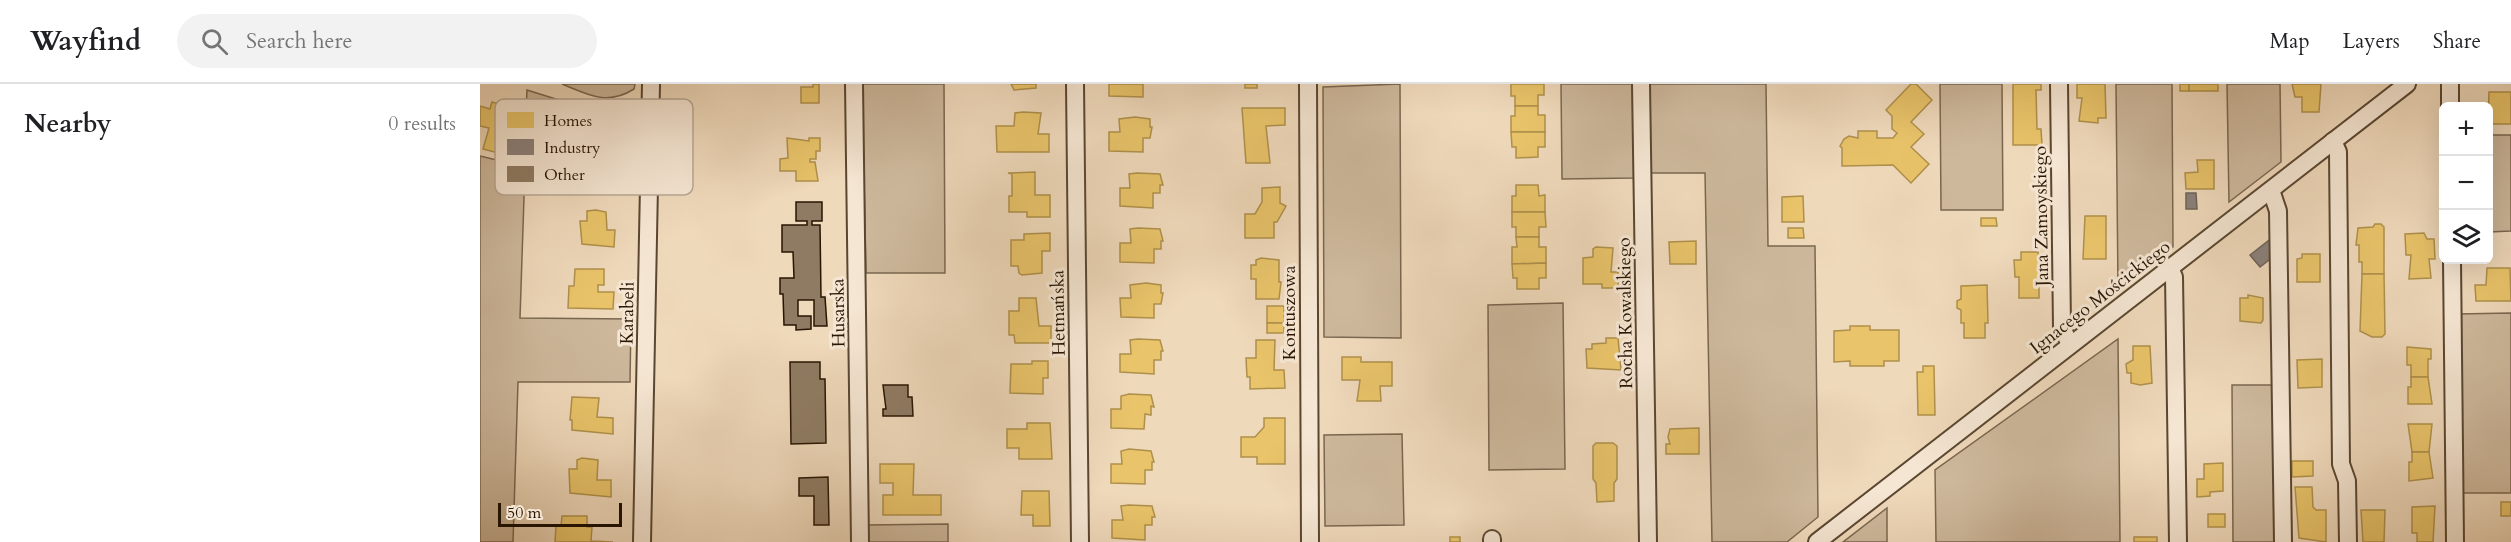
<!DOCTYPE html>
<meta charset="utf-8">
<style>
:root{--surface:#fff;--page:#f2f2f2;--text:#202124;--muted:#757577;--line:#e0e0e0}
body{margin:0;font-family:Cardo,serif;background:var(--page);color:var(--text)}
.controls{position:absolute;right:18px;top:18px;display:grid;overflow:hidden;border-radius:9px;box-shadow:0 6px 24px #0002}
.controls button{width:54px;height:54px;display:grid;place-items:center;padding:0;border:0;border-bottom:2px solid var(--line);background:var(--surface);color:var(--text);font:30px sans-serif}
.scale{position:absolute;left:18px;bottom:15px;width:124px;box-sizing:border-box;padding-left:6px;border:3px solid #281603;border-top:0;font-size:16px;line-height:21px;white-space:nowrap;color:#281603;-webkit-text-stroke:4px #f5e6d3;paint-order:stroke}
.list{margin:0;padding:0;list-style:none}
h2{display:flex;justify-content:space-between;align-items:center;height:78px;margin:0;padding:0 24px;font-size:26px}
h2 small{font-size:20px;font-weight:400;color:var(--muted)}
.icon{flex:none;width:33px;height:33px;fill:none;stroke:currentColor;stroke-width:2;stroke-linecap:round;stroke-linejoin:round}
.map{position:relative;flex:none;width:2031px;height:458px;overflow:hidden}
header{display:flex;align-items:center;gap:36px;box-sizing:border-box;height:84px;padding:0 30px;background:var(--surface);border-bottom:2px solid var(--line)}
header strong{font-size:28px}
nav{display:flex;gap:33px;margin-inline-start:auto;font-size:21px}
.search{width:420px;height:54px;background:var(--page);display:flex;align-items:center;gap:15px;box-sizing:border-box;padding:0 21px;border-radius:33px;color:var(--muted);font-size:22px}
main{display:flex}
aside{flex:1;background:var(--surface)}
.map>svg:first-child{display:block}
</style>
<header>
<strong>Wayfind</strong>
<div class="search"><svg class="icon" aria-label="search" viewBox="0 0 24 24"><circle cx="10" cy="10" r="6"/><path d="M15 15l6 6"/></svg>Search here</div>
<nav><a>Map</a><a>Layers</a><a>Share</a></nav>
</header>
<main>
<aside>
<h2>Nearby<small>0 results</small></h2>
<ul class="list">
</ul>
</aside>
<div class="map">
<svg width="2031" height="458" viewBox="0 0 2031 458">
<rect width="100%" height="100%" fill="#efd9bb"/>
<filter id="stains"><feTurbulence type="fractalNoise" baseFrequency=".00333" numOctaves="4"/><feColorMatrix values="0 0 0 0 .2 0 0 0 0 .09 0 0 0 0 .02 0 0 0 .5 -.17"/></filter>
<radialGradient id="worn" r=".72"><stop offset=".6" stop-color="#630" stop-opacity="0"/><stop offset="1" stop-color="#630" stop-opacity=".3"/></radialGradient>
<g fill="#cdb89c" stroke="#7a6750" stroke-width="1.5">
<path d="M82,0H155L154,5C127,22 109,11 82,0Z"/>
<path d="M382,0H464L465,189H386Z"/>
<path d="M920,0L921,254L844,253L843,3Z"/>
<path d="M1081,0H1153L1154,94L1082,95Z"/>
<path d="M1168,0H1286L1288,162H1335L1338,433L1307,458H1232L1225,89H1169Z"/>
<path d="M1460,0H1522L1523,126H1461Z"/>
<path d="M1636,0H1692L1693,163L1638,204Z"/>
<path d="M1747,0H1800L1801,78L1749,118Z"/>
<path d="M47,6L130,32L154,37V50L45,47Z"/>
<path d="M2008,51H2031V147L2009,148Z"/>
<path d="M0,72L45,83L40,234L151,235L150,298H38L33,458H0Z"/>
<path d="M1083,219L1085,385L1009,386L1008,221Z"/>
<path d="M2031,229V409H1981L1978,230Z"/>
<path d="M1638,255L1640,458H1456L1455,386Z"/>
<path d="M1752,301H1794L1795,458H1753Z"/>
<path d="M922,350L924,441L845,442L844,351Z"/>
<path d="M1407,424V458H1363Z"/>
<path d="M468,440V458H387V441Z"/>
</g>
<g fill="#e9c46a" stroke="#af904b" stroke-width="1.5">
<path d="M333,0H339V19H321V3H333Z"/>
<path d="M531,0H556V4L534,6Z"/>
<path d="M629,0H663V13L629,12Z"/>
<rect x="765" y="0" width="12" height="4"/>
<path d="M1031,0H1064V11H1058V22H1035V12H1031Z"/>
<path d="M1431,0H1436L1452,16L1431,38L1444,50L1431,63L1449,80L1431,99L1413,81L1362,82V64L1360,62L1364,55L1369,52L1378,54V47H1397V54H1413L1417,49L1412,45V32L1406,26Z"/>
<path d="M1533,0H1561V6H1556L1557,45H1561L1562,61H1533Z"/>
<path d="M1597,0H1625L1626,34H1618V39L1599,37L1602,14H1597Z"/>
<rect x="1700" y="0" width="9" height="7"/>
<rect x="1709" y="0" width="29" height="7"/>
<path d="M1812,0H1841L1839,28H1822V13H1815Z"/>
<path d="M2009,8H2031V40H2008Z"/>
<path d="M12,18L28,23L27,29L36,32L26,71L3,65L9,44L0,42V22L10,25Z"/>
<path d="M1035,22H1058V31H1065V48H1031V32H1035Z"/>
<path d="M762,24H805V41L786,42L790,79H766Z"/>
<path d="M543,28L561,29L558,50H569V68H517L516,42H534L535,29Z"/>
<path d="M655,33L670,35V43H672L670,54H663V68L629,67V48H640L639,35Z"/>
<path d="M1031,48H1065V63H1058V73L1036,74V63H1032Z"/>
<path d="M307,54L329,57V54H340V67H336V75H330V78H335L338,97H316V87H300V75L308,74Z"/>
<path d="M1717,76H1734V105H1706L1705,89L1718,88Z"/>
<path d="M555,88V111H570V133H547V128H529V112H532V90L528,89Z"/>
<path d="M657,89L680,90L683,101H680V109H673V124L640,122V104H650L649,90Z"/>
<path d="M1036,101H1058L1059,112L1065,111V128H1032V112H1036Z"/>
<path d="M800,103V119L806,122L797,138H794V154H765V130H775L782,118V104Z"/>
<path d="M1323,112L1324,138H1302V113Z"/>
<path d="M116,126L126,128L127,146H135L134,163L102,160L100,137H107V127Z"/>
<path d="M1032,128H1065L1066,143H1059V153H1036V143H1032Z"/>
<path d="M1605,132H1626V175H1603Z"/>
<path d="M1501,134H1516L1517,142H1501Z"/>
<path d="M1895,140H1901L1904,143V190H1882V178H1879V161H1876L1878,144L1893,143Z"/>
<path d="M658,144L680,145L683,157H681V165H674V179L640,178V159H651L650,145Z"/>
<path d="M1308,144H1323L1324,154H1308Z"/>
<path d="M570,149V167H562V189L542,191L539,189L538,182H531V156H544V150Z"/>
<path d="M1944,149L1947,155H1954L1955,175H1949L1951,194L1929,195L1931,171H1926L1925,150Z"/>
<path d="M1036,153H1059V163H1066V179L1032,180V163H1037Z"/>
<path d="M1216,157V180H1190L1189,158Z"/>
<path d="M1116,163L1133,164L1131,188H1138V204H1122V200H1103V174L1113,173V165Z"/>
<path d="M1541,168H1558L1559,176H1563V193H1559V214H1539V193H1535L1534,176H1541Z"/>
<path d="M1822,170H1840V198H1817V175L1822,174Z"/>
<path d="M781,174L799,176V198H801L799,215H776V195H771V181H776V176Z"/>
<path d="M1066,179V194H1059V205H1037V194H1033L1032,180Z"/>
<path d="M2007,184H2030L2031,217H1996L1995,201H2006Z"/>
<path d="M95,185H124V201H118V208H134L133,225L88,224L89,202H94Z"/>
<path d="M1882,190H1904L1905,250L1902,253H1892L1880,247Z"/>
<path d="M666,199L681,201V209H683L681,220H674V234L641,233L640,214H651L650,201Z"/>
<path d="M1507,201L1508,239H1505V254H1484V239H1481V226L1477,224V217L1481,215V202Z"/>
<path d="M1768,211L1783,214V236L1781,239L1760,237V214H1768Z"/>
<path d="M539,214H556L559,242H571V259H535L534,251H529V227H539Z"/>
<rect x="787" y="222" width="17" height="17"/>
<rect x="787" y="239" width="17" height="10"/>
<path d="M1370,242H1390V246H1419V277H1404V282H1370V277L1354,278V247L1370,246Z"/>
<path d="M1126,254H1138L1141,286L1107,284L1106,265H1112V260L1126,259Z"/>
<path d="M658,255L680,256L683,267H681V276H674V290L640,288V270H651L650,256Z"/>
<path d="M776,256H795L794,286H804L805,304L770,305V293H767L766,274H776Z"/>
<path d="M1653,262H1670L1672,299L1660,301L1651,299V289H1647L1646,280L1653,276Z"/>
<path d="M1927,263L1951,265V275H1948V293H1931V281H1927Z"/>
<path d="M862,273H881V278H912V302H900L901,317H877L880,296H862Z"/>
<path d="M1842,275V303L1818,304L1817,276Z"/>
<path d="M552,277H568V294H563V310L530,309L531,280H552Z"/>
<path d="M1443,282H1454L1455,331H1438L1437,288H1443Z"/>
<path d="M1931,293H1948L1952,320H1928V303H1931Z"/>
<path d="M649,310L671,311L674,323L671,322V331L665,330L664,345L631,344V325H641V312Z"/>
<path d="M92,313L119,314L117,333L133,334V350L92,346V336H90Z"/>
<path d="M784,334H805V380H777V373H761V353H775L784,343Z"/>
<path d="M547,339H570L572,375H539V364H527V345H547Z"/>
<path d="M1928,340H1952L1949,368H1932Z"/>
<path d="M1219,344V370H1186V360H1190L1188,353L1190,345Z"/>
<path d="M1116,359H1133L1137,362V395L1134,399V417L1117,418L1116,399L1113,395V362Z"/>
<path d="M649,365L671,367L674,378H672V386H665V400L631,399V380H642L641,367Z"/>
<path d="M1932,368H1949L1953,394L1929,397V378H1932Z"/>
<path d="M102,374L118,376L117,396H131V413L90,409L89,385H97V376Z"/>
<path d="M1812,377H1833V392L1812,393Z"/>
<path d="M1743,379V407L1730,408V412L1717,413V395H1724V380Z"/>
<path d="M400,380H434L433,411H461V431H403V411H413V399H400Z"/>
<path d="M1815,403H1832L1833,423L1836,426H1846V458L1819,454Z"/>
<path d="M542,407H569L570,442H553V431H541Z"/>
<rect x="2021" y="418" width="10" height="14"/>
<path d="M649,421L672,422L675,433H672V441H665V456L632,454V436H643L641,422Z"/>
<path d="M1955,422L1953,458H1937V449H1932V423Z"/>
<path d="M1881,426H1905L1904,458H1883Z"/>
<rect x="1728" y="430" width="17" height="13"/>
<path d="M82,432H107V443H112L111,457L133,458H75L76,442H81Z"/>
<rect x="970" y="453" width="10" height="5"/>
<rect x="1654" y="453" width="23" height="5"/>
</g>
<g fill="#8a817c" stroke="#6d6158" stroke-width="1.5">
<path d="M1706,109H1716L1717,125H1706Z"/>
<path d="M1793,153V173L1780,183L1770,171Z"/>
</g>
<g fill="#8f7b63" stroke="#281603" stroke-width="1.5">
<path d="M316,118H342V137H332V141H340L341,213H345L347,242H334V216H318V232H331V245L316,246V241H304L303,210H300V194H314L313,168H302V141H327V137H316Z"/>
<path d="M310,278H340V295H345L346,359L311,360Z"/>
<path d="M403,301H428V313H432L433,332H403V325H406Z"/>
<path d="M348,393L349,441H334V412H319V394Z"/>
</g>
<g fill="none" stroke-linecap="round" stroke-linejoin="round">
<g stroke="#5a4731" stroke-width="20">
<g id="minor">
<path d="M374,0L380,458"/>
<path d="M595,0L600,458"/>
<path d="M828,0L830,458"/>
<path d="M1161,0L1168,458"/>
<path d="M1579,0L1582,243L1590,261"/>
<path d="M1970,0V22"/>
<path d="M1853,57L1858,68L1861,380L1867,397L1868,458"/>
<path d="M1791,106L1798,127L1803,458"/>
<path d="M1972,176L1975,458"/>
<path d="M1690,184L1694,193L1698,458"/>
<path d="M1012,455V458"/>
<path d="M162,458L171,0"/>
<path d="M1337,458L1927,0"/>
</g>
</g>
<use href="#minor" stroke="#f5e6d3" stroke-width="16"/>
</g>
<g text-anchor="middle" stroke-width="6" stroke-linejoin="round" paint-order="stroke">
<g font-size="18" fill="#281603" stroke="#f5e6d3">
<text transform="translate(1561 132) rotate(-91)" y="6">Jana Zamoyskiego</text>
<text transform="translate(1620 213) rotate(-38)" y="6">Ignacego Mościckiego</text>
<text transform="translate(147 229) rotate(-89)" y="6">Karabeli</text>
<text transform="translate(358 229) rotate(-91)" y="6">Husarska</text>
<text transform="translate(578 229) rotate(-91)" y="6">Hetmańska</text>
<text transform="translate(809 229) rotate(-90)" y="6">Kontuszowa</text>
<text transform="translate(1145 229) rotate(-91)" y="6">Rocha Kowalskiego</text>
</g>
</g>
<rect x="15" y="15" width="198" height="96" rx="9" fill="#f5e6d3" stroke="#b8a895" stroke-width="1.5"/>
<rect x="27" y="28" width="27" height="16" fill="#e9c46a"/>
<rect x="27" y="55" width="27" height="16" fill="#8a817c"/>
<rect x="27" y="82" width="27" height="16" fill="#8f7b63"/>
<g font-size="16" fill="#281603">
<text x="64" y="42">Homes</text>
<text x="64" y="69">Industry</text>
<text x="64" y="96">Other</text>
</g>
<rect width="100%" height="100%" filter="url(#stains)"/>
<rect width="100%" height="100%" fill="url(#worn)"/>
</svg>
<div class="controls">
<button>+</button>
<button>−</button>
<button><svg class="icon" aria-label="layers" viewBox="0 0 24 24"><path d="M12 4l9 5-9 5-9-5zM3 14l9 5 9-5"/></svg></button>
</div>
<div class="scale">50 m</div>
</div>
</main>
